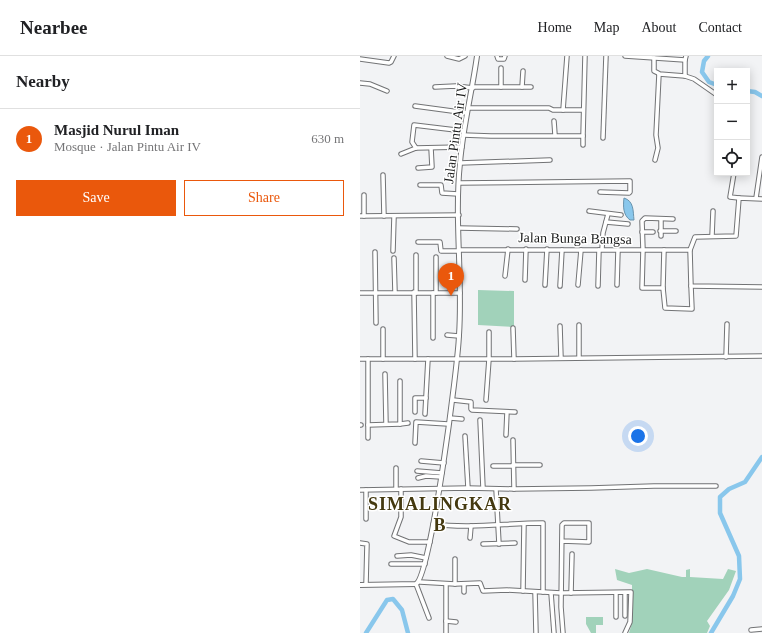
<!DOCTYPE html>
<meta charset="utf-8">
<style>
:root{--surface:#fff;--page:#f6f6f6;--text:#202124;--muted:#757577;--line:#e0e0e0;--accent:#ea580c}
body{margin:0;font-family:Georgia,serif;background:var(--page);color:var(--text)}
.controls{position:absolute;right:12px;top:12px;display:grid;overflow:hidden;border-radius:0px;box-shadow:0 2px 10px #0003}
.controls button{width:36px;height:36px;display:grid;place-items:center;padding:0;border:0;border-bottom:1px solid var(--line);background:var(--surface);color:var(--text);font:20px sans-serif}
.you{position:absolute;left:278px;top:380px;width:14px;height:14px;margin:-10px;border:3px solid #fff;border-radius:50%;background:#1a73e8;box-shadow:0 0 0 6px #1a73e833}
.badge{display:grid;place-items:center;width:26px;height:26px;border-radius:50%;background:var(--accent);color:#fff;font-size:13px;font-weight:700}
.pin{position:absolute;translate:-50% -33px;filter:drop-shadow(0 1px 2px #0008)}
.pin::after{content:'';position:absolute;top:21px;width:14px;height:12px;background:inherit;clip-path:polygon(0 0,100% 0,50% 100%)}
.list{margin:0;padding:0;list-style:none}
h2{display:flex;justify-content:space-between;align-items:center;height:52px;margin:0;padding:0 16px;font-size:17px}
h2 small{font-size:13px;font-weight:400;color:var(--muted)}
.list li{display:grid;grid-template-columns:26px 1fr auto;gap:12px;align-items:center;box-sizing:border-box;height:60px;padding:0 16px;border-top:1px solid var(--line)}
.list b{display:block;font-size:15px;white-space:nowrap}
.list p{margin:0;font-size:13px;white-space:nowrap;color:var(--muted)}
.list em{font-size:13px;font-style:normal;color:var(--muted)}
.actions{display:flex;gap:8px;padding:12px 16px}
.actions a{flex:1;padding:9px 0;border:1px solid var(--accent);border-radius:0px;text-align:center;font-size:14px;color:var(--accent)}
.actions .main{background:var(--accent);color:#fff}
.icon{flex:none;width:22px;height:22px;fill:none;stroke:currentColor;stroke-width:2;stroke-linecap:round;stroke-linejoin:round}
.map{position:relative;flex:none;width:402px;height:577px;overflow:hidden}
header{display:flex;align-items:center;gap:24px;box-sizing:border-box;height:56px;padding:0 20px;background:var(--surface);border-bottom:1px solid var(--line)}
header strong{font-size:19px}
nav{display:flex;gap:22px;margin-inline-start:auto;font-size:14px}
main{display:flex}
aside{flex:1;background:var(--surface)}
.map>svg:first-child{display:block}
</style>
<header>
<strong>Nearbee</strong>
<nav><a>Home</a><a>Map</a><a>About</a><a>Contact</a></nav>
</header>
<main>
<aside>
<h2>Nearby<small></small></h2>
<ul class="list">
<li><span class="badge">1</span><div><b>Masjid Nurul Iman</b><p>Mosque · Jalan Pintu Air IV</p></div><em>630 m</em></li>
</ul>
<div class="actions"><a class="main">Save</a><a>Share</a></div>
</aside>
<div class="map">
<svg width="402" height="577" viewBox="0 0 402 577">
<rect width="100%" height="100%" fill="#f2f3f5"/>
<g fill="#a1d2ba">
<path d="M118,234L154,235V271L118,269Z"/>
<path d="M255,513L269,517L287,513L322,521H326V514L330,513V521L363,523L368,513L376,515L369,534L347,565L350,570L347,577H269L272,567V529L257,524Z"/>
<path d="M226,561H243V569H236V577H231L226,568Z"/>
</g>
<path fill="#89c7ec" stroke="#6893ad" d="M264,142C274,145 273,155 274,164H270C263,159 263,150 264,142Z"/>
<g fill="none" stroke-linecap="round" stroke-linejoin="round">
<g stroke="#89c7ec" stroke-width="4.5">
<path d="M348,0L344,5L342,16L349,26L357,29"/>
<path d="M387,35L395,36L402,40"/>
<path d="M6,577L27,544L33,543L42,554L48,577"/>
<path d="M351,577L373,540L380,523L379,500L360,457V441L369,433L385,426L402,401"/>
</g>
<g stroke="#727375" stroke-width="5.5">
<g id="minor">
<path d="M87,0L99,3L105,0"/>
<path d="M137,0L138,3H144L145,0"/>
<path d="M265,0L325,4"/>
<path d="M294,2V15L298,17L299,18L325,20L334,23L357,39"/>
<path d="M0,3L29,7L31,6L34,0"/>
<path d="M325,20V4L326,0"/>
<path d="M0,27L10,28L27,35"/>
<path d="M75,31L96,30L113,32"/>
<path d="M113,31H171"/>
<path d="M141,31V12"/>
<path d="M162,31L163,15"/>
<path d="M55,50L107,57"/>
<path d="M108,52H189L193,54H203L207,0"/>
<path d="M203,54H223"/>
<path d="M194,65L195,79"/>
<path d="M103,79L131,80H223L225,0"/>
<path d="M223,80V89"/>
<path d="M243,82L246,0"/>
<path d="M56,92L52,86L54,69L104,75"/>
<path d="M41,98L56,92L102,91"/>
<path d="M295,104L298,92L296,79L299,18"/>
<path d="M100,107L190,104"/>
<path d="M58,112L72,111L71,92"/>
<path d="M374,117L370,141L379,142"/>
<path d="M23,119L24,160"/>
<path d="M99,127L270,125V136L269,137L240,136"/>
<path d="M60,129H81L82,137L98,138"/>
<path d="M4,139V160"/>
<path d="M396,142L402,101"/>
<path d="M402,143L379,142L376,180L335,181L330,194L331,230L402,231"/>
<path d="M229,155L261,159"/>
<path d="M0,160L99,159"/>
<path d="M246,166L268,168"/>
<path d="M99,172L157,173"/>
<path d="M300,175H316"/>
<path d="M282,176H293"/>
<path d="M301,180V163"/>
<path d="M352,180L353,155"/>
<path d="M58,186H80L81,195H99"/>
<path d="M242,193L243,177L248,158"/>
<path d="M99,194H330"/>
<path d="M304,194L303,232L305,252L332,253L331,230"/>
<path d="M33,195L34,161"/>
<path d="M15,196L16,267"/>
<path d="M76,201V237"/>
<path d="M34,202L35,236"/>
<path d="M145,220L148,193"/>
<path d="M165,224L166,193"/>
<path d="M185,229L187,193"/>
<path d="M218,229L221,194"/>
<path d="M257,229L258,194"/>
<path d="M200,230L202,194"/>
<path d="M238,230L239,194"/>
<path d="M303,232H282L283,194L282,165L285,162L313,163"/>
<path d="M54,236L55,303"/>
<path d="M0,237H100"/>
<path d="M56,237V199"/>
<path d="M200,270L201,302"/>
<path d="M153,272L154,303"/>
<path d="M23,273V303"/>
<path d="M87,279L99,280"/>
<path d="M73,282V237"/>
<path d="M219,301V269"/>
<path d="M366,301L367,268"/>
<path d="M0,303H154L402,300"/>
<path d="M8,303V382"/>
<path d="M25,318L26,368"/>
<path d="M93,344L111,346V353L112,354L155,356"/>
<path d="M126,344L129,303V276"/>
<path d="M55,356V342H66"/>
<path d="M65,358L68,303"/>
<path d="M90,362L102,363"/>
<path d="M120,364L123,432"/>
<path d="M40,368L48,367"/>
<path d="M0,369H1"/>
<path d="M8,369L40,368V325"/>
<path d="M146,379L147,356"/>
<path d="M105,380L108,432"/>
<path d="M153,384L154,433"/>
<path d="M55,387L56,366L88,368"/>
<path d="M61,405L84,407"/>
<path d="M153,409H180"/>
<path d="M133,410H153"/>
<path d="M36,412V433"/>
<path d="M57,415L82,417"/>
<path d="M58,422L66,420L81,421"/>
<path d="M41,433V461L34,480L49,486H70"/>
<path d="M136,433L139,488"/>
<path d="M0,434L108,432L154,433L231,432L294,430H356"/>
<path d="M6,434V463"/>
<path d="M73,468C111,473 146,467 183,467V536"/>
<path d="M110,482L111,470"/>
<path d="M202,485L229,486V467H204L202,469L201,551L203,577"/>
<path d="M0,487L7,488L6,528"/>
<path d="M123,488L155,487"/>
<path d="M37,500L51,499L66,502"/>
<path d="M95,503V528"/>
<path d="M31,508H65"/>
<path d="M60,526L95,528L120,527L123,535L147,534L201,537L271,536L270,566L265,577"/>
<path d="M56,528L69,562"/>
<path d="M86,528V577"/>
<path d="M104,528V536"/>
<path d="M163,535L164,468"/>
<path d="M175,536L176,577"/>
<path d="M191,537L194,577"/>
<path d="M211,537L212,498"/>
<path d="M265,560V537"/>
<path d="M256,561V537"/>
<path d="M86,565L96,566"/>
<path d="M391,574L402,573"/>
</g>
</g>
<g stroke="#727375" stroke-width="6">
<path id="major" d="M0,529L56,528C71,519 98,309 99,279C103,222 94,164 100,107C103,71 112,36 117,0"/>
</g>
<use href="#minor" stroke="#fff" stroke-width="3.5"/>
<use href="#major" stroke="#fff" stroke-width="4"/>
</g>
<g text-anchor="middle" stroke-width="3" stroke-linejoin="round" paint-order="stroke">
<g font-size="14" fill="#1a1b1b" stroke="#fff">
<text transform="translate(95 77) rotate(-82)" y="5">Jalan Pintu Air IV</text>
<text transform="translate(215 182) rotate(1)" y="5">Jalan Bunga Bangsa</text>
</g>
<g font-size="18" font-weight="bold" letter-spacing="1" fill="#443910" stroke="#fff">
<text x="80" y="454">SIMALINGKAR<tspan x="80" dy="21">B</tspan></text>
</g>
</g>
</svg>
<div class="controls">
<button>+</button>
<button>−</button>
<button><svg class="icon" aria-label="locate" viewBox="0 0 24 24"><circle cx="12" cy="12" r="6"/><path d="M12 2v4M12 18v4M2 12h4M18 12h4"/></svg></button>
</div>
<div class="you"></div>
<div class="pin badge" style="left:91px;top:240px">1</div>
</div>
</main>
